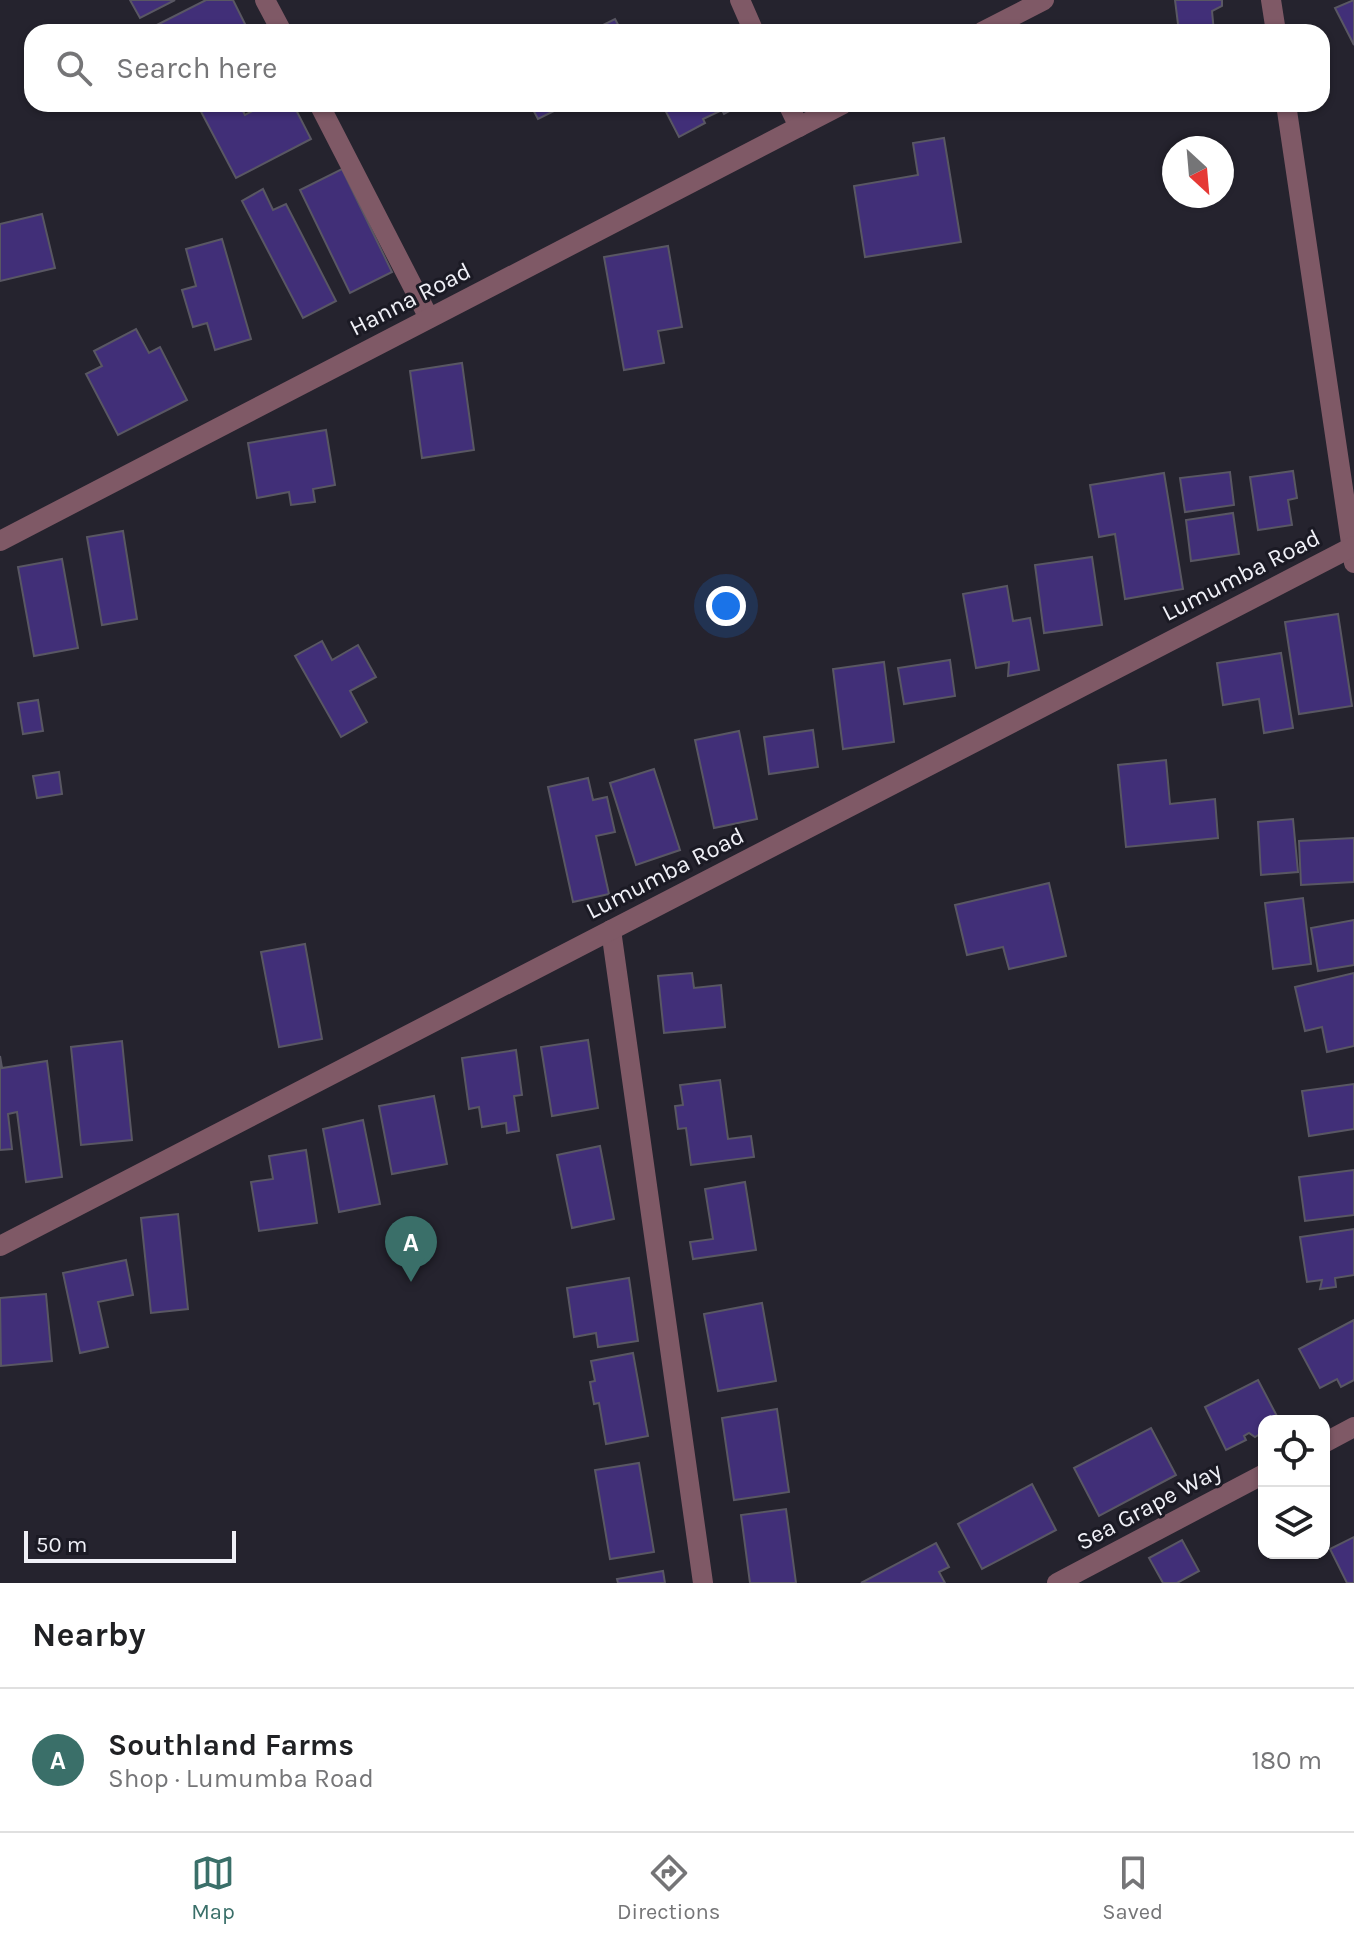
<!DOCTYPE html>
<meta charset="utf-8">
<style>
:root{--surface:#fff;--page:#f6f6f6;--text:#202124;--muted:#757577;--line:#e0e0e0;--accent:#3a6f69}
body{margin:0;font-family:Karla,sans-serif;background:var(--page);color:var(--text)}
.controls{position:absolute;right:24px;bottom:24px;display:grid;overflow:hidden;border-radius:16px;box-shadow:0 2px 6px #0004}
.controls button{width:72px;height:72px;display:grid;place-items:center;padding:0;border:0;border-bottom:2px solid var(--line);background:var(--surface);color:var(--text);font:40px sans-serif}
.compass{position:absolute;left:1162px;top:136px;width:72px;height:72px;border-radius:50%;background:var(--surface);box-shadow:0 2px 6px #0004;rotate:154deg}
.scale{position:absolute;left:24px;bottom:20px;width:212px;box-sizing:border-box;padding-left:8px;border:4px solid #f0f0f7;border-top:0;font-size:22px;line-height:28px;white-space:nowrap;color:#f0f0f7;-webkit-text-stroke:6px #1b1a24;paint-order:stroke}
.you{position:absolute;left:726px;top:606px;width:28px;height:28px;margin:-20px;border:6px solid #fff;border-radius:50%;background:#1a73e8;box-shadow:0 0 0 12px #1a73e833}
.badge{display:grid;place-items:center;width:52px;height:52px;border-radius:50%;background:var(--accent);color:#fff;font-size:26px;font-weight:700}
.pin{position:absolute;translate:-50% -66px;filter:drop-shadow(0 2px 4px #0008)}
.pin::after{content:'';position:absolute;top:42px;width:28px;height:24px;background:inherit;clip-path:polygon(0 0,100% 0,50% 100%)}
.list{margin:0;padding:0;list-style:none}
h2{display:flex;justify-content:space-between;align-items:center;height:104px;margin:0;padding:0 32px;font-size:34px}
h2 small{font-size:26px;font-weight:400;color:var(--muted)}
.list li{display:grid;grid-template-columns:52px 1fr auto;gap:24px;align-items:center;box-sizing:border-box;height:144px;padding:0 32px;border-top:2px solid var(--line)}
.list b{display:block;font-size:30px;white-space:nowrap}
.list p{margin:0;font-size:26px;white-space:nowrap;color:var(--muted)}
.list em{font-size:26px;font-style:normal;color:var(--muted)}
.icon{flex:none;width:44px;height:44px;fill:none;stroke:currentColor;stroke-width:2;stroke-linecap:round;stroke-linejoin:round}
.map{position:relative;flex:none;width:1354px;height:1583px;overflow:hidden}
.search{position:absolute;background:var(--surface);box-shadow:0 2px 6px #0004;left:24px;right:24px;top:24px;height:88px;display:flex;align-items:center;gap:20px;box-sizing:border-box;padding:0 28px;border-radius:24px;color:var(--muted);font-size:30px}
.sheet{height:248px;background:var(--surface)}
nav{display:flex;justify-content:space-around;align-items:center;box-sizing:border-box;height:112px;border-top:2px solid var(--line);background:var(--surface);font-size:22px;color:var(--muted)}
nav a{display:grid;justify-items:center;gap:4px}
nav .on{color:var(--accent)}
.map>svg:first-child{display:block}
</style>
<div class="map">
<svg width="1354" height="1583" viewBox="0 0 1354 1583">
<rect width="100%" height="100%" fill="#25232e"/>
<g fill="#412f78" stroke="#595763" stroke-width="2">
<path d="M130,0H175L140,18Z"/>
<path d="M206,0H233L249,32H143Z"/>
<path d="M1175,0H1222V6L1212,11L1214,32H1179Z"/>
<path d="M1354,0V45L1335,8Z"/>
<path d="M615,19L622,32H589Z"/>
<path d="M197,104H239L245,115L266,104H293L311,139L236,178Z"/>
<path d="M530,104H568L538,119Z"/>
<path d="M662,104H740L741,105L724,114L722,110L703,119L705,123L679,137Z"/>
<path d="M944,138L961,242L865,257L854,186L918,175L913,143Z"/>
<path d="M342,169L392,272L350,293L300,190Z"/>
<path d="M263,189L273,210L286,204L336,301L303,318L242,201Z"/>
<path d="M42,214L55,268L0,281V224Z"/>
<path d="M222,239L251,339L215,350L207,323L193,327L182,290L196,286L186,249Z"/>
<path d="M668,246L682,327L658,331L664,363L624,370L604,257Z"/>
<path d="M136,329L149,353L160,347L187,400L118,435L86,374L102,366L94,351Z"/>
<path d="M462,363L474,450L422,458L410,371Z"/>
<path d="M326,430L335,485L313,489L315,502L291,505L289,492L257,498L248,443Z"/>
<path d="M1293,471L1297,498L1288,500L1292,525L1258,530L1250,477Z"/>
<path d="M1230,472L1234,505L1185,512L1180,478Z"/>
<path d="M1164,473L1183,589L1125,599L1115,534L1099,537L1090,485Z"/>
<path d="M1233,513L1239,554L1191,561L1186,520Z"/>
<path d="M123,531L137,619L102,625L87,537Z"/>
<path d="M1092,557L1102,625L1044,633L1035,565Z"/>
<path d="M62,559L78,648L34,656L18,567Z"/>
<path d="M1007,586L1013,621L1030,618L1039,670L1008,676L1009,662L976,668L963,594Z"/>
<path d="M1338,614L1352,706L1299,714L1285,622Z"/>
<path d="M322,641L332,660L358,645L376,677L350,691L367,722L341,737L295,656Z"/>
<path d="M1281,653L1293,728L1264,733L1259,699L1223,705L1217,663Z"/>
<path d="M950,660L955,696L904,704L898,668Z"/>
<path d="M884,662L894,742L843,749L833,669Z"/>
<path d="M38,700L43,731L23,734L18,703Z"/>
<path d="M813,730L818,767L769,774L764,737Z"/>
<path d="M739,731L757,819L714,828L695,740Z"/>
<path d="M1166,760L1170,804L1215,799L1218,838L1126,847L1118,765Z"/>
<path d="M654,769L680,850L636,865L610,783Z"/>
<path d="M59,772L62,794L37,798L33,776Z"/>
<path d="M588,778L593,800L607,797L615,832L596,836L609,894L573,902L548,787Z"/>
<path d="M1293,819L1298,872L1261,875L1258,822Z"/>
<path d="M1354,838V882L1301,885L1299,841Z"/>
<path d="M1049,883L1066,956L1009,969L1003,947L967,955L955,905Z"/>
<path d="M1303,898L1311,964L1273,969L1265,903Z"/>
<path d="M1354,920V965L1318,971L1311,928Z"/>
<path d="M305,944L322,1039L279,1047L261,952Z"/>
<path d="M692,973L694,988L721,985L725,1027L664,1033L658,976Z"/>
<path d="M1354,973V1046L1327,1052L1322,1027L1305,1031L1295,987Z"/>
<path d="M588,1040L598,1108L552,1116L541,1047Z"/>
<path d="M122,1041L132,1140L81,1145L71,1047Z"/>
<path d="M516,1050L522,1095L514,1096L519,1131L507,1133L506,1123L482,1127L479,1107L469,1109L462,1058Z"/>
<path d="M0,1056L2,1068L47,1061L62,1177L26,1182L17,1112L8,1114L12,1149L0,1150Z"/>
<path d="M720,1080L728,1139L751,1136L754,1157L691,1165L686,1128L678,1129L675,1106L683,1105L680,1085Z"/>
<path d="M1354,1084V1129L1309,1136L1302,1091Z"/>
<path d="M434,1096L447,1164L392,1174L379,1106Z"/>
<path d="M363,1120L380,1204L339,1212L323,1129Z"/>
<path d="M600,1146L614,1219L572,1228L557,1155Z"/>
<path d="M306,1150L317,1223L259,1231L251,1182L273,1179L269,1156Z"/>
<path d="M1354,1170V1215L1305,1221L1299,1177Z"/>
<path d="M745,1182L756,1250L693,1259L690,1242L713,1239L705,1189Z"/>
<path d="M178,1214L188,1309L151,1313L141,1218Z"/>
<path d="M1354,1229V1275L1335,1278L1336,1287L1320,1289L1322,1280L1307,1282L1300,1237Z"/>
<path d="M126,1260L133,1295L98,1302L108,1347L80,1353L63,1273Z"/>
<path d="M629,1278L638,1341L598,1347L596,1333L574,1337L567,1288Z"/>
<path d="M46,1294L52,1361L1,1366L0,1298Z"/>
<path d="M762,1303L776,1381L718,1391L704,1314Z"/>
<path d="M1354,1320V1380L1341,1387L1337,1379L1320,1388L1299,1349Z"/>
<path d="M633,1353L648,1436L606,1444L599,1403L594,1404L590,1382L595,1381L591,1361Z"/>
<path d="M1258,1380L1278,1418L1264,1421L1263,1432L1255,1437L1249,1433L1244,1436L1246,1440L1226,1450L1205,1407Z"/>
<path d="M777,1409L789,1492L734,1500L722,1418Z"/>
<path d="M1151,1428L1176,1475L1099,1516L1074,1468Z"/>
<path d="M639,1463L654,1552L610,1559L595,1470Z"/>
<path d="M1032,1484L1056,1530L982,1569L958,1524Z"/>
<path d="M786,1509L796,1583H750L741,1515Z"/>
<path d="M1354,1537V1583H1347L1330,1549Z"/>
<path d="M1182,1540L1199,1571L1177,1583H1163L1149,1558Z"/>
<path d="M936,1543L949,1567L939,1572L945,1583H861Z"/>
<path d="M663,1571L665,1583H618L617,1579Z"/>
</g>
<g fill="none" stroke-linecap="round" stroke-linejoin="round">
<g stroke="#7f5966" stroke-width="20">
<path d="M265,0L282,32"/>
<path d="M740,0L754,32"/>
<path d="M1271,0L1276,32"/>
<path d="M982,32L1044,0"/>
<path d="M319,104L429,318"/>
<path d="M788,104L799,127"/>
<path d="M1286,104L1354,563"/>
<path d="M0,541L843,104"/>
<path d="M611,930L703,1583"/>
<path d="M0,1246L1354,546"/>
<path d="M1324,1443L1354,1427"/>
<path d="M1057,1583L1264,1474"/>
</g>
</g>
<g text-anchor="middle" stroke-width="6" stroke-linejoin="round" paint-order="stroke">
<g font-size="24" fill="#f0f0f7" stroke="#1b1a24">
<text transform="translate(410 299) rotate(-27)" y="8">Hanna Road</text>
<text transform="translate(1241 575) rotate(-27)" y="8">Lumumba Road</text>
<text transform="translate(665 873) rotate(-27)" y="8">Lumumba Road</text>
<text transform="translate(1149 1506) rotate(-28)" y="8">Sea Grape Way</text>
</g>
</g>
</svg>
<div class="controls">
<button><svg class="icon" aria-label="locate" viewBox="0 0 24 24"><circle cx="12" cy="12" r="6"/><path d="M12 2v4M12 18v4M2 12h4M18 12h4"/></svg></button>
<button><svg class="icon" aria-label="layers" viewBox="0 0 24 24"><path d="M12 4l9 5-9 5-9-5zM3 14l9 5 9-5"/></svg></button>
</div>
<svg class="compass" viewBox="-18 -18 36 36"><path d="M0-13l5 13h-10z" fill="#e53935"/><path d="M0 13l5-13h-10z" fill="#757577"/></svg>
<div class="scale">50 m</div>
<div class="you"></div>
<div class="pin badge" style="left:411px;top:1282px">A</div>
<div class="search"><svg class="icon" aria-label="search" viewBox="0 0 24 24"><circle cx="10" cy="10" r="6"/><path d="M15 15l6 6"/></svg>Search here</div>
</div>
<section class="sheet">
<h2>Nearby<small></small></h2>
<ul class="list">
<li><span class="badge">A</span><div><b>Southland Farms</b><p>Shop · Lumumba Road</p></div><em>180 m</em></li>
</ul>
</section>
<nav>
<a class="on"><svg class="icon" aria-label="map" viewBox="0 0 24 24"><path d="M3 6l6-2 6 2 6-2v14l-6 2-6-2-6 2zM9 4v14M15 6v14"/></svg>Map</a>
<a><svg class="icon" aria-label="directions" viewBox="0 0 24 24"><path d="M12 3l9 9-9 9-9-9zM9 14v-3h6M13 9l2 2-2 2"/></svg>Directions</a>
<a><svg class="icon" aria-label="saved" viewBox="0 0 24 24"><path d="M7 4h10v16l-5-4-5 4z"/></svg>Saved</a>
</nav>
